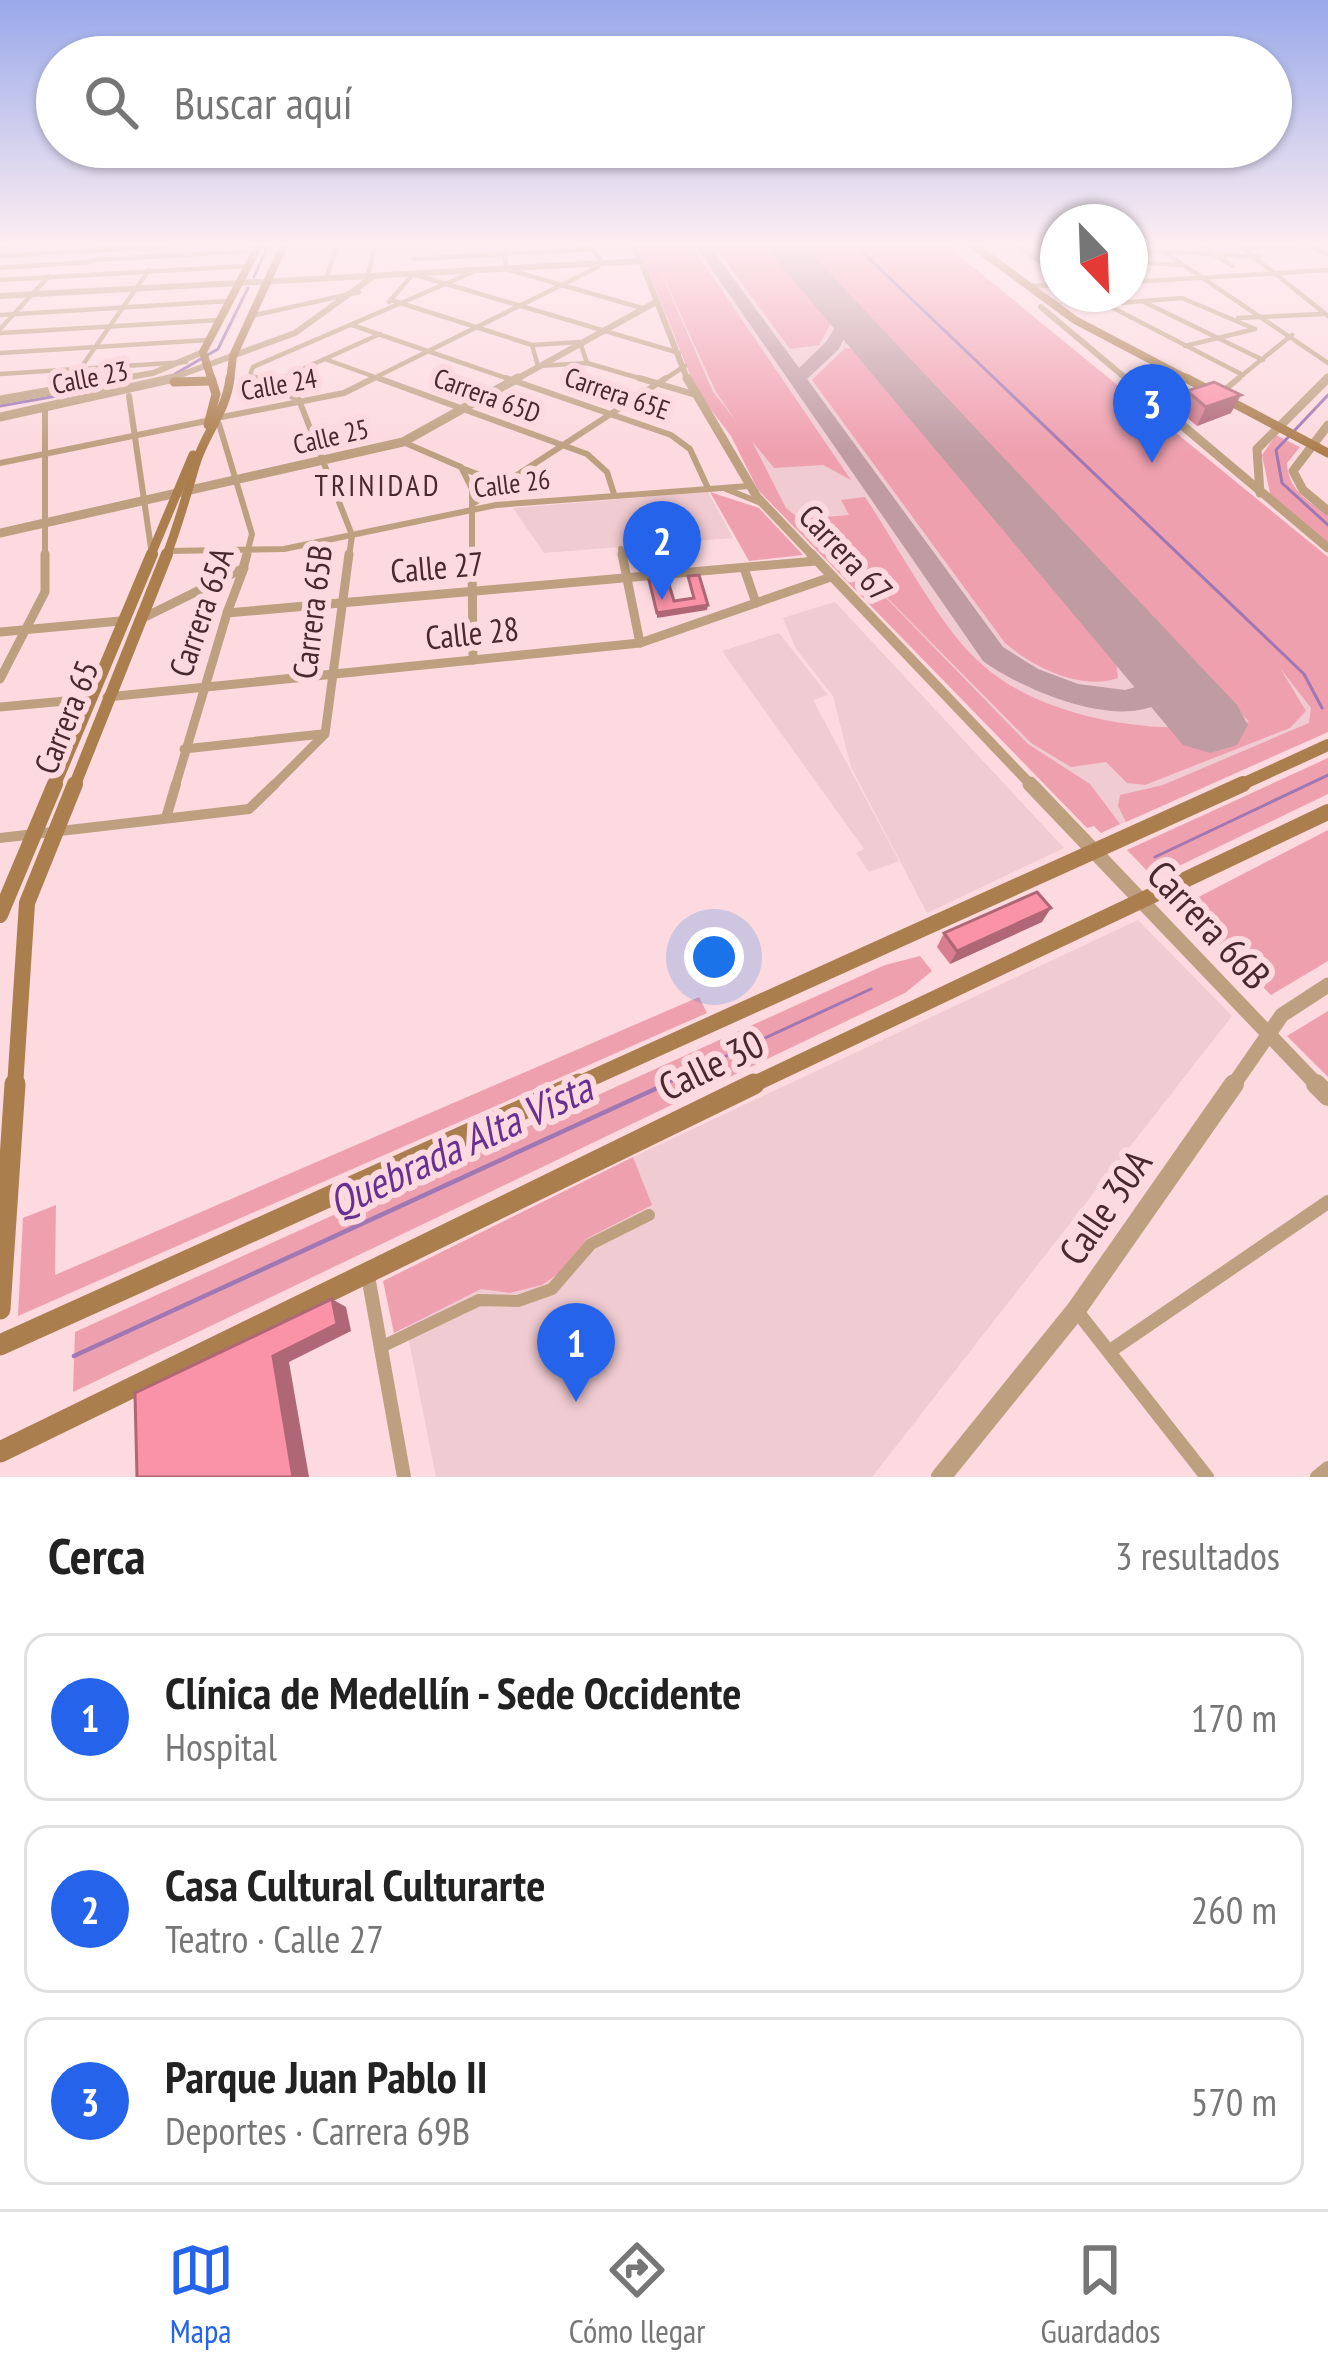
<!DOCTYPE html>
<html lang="es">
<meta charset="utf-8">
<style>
:root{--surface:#fff;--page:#f6f6f6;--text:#222;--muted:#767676;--line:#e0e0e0;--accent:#2563eb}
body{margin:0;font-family:"PT Sans Narrow",sans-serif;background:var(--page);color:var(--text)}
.compass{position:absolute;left:1040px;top:204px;width:108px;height:108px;border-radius:50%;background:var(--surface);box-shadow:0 3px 9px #0004;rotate:157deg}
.you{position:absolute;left:714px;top:957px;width:42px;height:42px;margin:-30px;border:9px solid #fff;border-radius:50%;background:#1a73e8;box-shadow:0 0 0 18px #1a73e833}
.badge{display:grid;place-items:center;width:78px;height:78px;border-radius:50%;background:var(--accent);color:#fff;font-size:39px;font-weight:700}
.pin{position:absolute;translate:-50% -99px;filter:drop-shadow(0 3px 6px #0008)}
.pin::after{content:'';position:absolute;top:63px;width:42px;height:36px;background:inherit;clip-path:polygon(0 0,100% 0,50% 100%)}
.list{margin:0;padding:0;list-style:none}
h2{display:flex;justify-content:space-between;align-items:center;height:156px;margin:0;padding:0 48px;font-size:51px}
h2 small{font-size:39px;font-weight:400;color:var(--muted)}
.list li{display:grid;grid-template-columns:78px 1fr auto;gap:36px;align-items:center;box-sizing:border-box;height:168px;margin:0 24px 24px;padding:0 24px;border:3px solid var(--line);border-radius:24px}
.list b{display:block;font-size:45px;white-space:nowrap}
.list p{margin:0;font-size:39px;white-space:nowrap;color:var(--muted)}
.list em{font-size:39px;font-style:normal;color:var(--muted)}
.icon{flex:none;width:66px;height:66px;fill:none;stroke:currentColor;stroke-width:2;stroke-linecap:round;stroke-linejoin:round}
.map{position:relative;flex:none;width:1328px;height:1477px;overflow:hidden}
.search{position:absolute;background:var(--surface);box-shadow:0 3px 9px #0004;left:36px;right:36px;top:36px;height:132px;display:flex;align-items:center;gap:30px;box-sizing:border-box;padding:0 42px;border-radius:66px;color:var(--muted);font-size:45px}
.sheet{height:732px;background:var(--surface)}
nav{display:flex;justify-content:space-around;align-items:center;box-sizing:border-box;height:168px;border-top:3px solid var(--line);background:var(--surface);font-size:33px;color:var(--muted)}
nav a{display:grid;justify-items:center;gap:6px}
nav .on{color:var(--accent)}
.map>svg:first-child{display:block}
</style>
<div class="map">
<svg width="1328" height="1477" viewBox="0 0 1328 1477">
<rect width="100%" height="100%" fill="#fcdadf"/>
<g fill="#f0cbd1">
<path d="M642,245H858L1328,687V732L1101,833L774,500L710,404Z"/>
<path d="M708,492L733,538L544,553L513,508Z"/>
<path d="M835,602L1064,848L927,913L851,767L833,696L796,649L783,618Z"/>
<path d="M779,633L828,695L813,700L899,861L869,872L856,853L864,849L722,651Z"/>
<path d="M1138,920L1232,1016L872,1477H436L406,1326L481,1289L510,1293L542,1285L558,1274L588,1238L651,1205L633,1157Z"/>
</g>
<g fill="#efa0af">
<path d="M638,245H647L654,257L713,392L736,421L716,392L649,245H691L851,480L823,465L774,468L752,441L786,508L807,525L802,519L849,515L841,500L865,497C896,543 938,623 976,659C1040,722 1165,738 1249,722L803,245H946L1328,557V732L1126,822L1118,806L1120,795L1163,785L1309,723L1311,708L1280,668L1306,711L1290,728L1145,785L1127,783L1106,762L1071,767L1031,743L817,527L1028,744L1090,784L1120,824L1101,833L1094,826L1087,828L758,490L731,436L696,390Z"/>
<path d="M714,245H764L831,323L819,345L790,349Z"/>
<path d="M845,348L854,349L1115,652L1118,678C1081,691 1033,667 1005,643L812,380Z"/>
<path d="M1276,435L1300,447L1287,463C1288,490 1308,501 1328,515V543L1271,498L1262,455Z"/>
<path d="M710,492L759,508L803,555L749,561Z"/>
<path d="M1328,758V794L1154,878L1127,850Z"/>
<path d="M1328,830V961L1271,995L1181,906Z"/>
<path d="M920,956L932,971L905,993L73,1392L75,1332L885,965Z"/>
<path d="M699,997L707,1013L18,1316L23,1218L56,1205L55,1275Z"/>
<path d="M1328,1011V1077L1287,1036Z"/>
<path d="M633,1157L652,1205L588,1238L558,1274L542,1285L510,1293L481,1289L394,1333L383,1281Z"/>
</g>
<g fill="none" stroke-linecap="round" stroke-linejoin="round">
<g stroke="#9f77b3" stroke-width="3">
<path d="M855,245L1304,674L1322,708"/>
<path d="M254,277L268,245"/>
<path d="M175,374L218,349L248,288"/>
<path d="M1328,395L1276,450L1282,483L1328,525"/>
<path d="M0,406L130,383"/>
<path d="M1155,857L1328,775"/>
<path d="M659,1087L871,989"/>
</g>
<path stroke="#9f77b3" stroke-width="4.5" d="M74,1356L666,1084"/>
<path fill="#be9ca2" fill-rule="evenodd" d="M695,245H709L799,368L826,342L842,316H854L839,349L807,379L1003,647L1038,669L1078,684L1125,690L1149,683L1150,662L1160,659L1174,669L1178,687C1140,742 1024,691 983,661Z"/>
<path fill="#be9ca2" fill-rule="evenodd" d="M764,245H803L1237,705L1248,725L1237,745L1210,753L1183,745Z"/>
<path stroke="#bea081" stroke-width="12" d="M381,1347L479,1300L518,1301L552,1289L591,1244L649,1215"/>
<g stroke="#bea081" stroke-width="4.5">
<path d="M505,245L506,269L642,308"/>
<path d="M632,245L641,261"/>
<path d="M1016,245L1058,275"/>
<path d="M1199,245L1233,266"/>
<path d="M1239,245L1328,316"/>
<path d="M1309,245L1328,255"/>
<path d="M0,246L10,245"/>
<path d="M1245,248L1294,245"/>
<path d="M1130,249L1259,257"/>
<path d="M1163,251L1328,363"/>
<path d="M1033,255L1058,257"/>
<path d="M0,256L166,246"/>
<path d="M414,259L594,249"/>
<path d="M92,260L256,251"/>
<path d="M1130,262L1180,265"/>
<path d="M0,268L90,262"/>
<path d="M413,274L679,353"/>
<path d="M368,276L375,245"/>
<path d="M326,279L337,245"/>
<path d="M0,280L248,266"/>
<path d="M1130,282L1328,270"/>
<path d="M1027,286L1058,285"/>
<path d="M1086,294L1243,375"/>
<path d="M391,300L532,345L580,342L587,363"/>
<path d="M389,302L413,274"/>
<path d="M1144,302L1263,360"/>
<path d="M1105,304L1182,298L1255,329"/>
<path d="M0,315L229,301"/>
<path d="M251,316L359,292"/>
<path d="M1238,318L1323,314"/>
<path d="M352,325L515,381"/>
<path d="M0,329L49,276"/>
<path d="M0,333L219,320"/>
<path d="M532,345L538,366L587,363L649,381"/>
<path d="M1185,346L1255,329"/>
<path d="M0,353L208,340"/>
<path d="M325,359L386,381"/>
<path d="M80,369L149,270"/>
<path d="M0,374L186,362"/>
<path d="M262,381L250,375L253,367L475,271"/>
<path d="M276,381L380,334"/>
<path d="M368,381L598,267L601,261L590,245"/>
<path d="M662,381L685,366"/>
<path d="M1235,381L1292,335"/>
</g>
<g stroke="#bea081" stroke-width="6">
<path d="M256,378L299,400"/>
<path d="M378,378L587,454L607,472L614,494"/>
<path d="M506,378L671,435L690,449L707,486"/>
<path d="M639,378L693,394"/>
<path d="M265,386L282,378"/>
<path d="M1218,395L1239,378"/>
<path d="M129,396L151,548"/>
<path d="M299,400L352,535L349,557"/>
<path d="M45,411V557"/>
<path d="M222,417L344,393L374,378"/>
<path d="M219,424L252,534L246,557"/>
<path d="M403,442L461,467L472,489V557"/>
<path d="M0,463L211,420"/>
<path d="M464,469L504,484"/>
<path d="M726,489L761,503"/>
<path d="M474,503L666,378"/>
<path d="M621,549L623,557"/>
<path d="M167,551L284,549L496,505L749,486"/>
</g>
<g stroke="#bea081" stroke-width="9">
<path d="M472,554L473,660"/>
<path d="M622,554L640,643"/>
<path d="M744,568L756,603"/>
<path d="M242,572L247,554"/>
<path d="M139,620L244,568L227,613L816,561"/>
<path d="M0,632L120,621"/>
<path d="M0,679L45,592V554"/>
<path d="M107,697L640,643L831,577"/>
<path d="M0,707L87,699"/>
<path d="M184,749L322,734"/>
<path d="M175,787L228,610"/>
<path d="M272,787L325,734L349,554"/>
</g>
<g stroke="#bea081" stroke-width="10">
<path d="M166,818L176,784"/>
<path d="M0,838L249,809L275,784"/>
</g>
<g stroke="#bea081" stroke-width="14">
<path d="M368,1276L404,1477"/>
<path d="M1076,1310L1207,1477"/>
<path d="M1110,1351L1328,1202"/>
<path d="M1317,1477L1328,1468"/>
</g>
<g stroke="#bea081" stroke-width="6">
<path d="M0,296L641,261L688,381"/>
<path d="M1041,307L1129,381"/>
<path d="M107,381L153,373L203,352"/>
<path d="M164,381L295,333L374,276"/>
<path d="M513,381L656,302"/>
</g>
<g stroke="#bea081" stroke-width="9">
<path d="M687,378L757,497L814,557"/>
<path d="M1126,378L1328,548"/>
<path d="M0,400L124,378"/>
<path d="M0,417L174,378"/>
<path d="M1328,425L1293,471L1303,490L1328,511"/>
<path d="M1260,493L1257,449L1328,378"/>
<path d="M0,533L403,442L518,378"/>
</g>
<path stroke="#bea081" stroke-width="10" d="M811,554L1033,787"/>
<g stroke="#bea081" stroke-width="15">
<path d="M1030,784L1319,1087"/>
<path d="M1232,1087L1282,1015L1328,985"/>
</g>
<g stroke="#bea081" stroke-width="20">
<path d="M1316,1084L1328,1096"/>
<path d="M941,1477L1076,1310L1234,1084"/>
</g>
<g stroke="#ab7e4e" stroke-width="8">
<path d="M973,245L1075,320L1191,381"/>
<path d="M205,381H212"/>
<path d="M212,381L203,352L259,245"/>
<path d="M230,381L233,356L284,245"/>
</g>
<g stroke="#ab7e4e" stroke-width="9">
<path d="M1186,378L1328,453"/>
<path d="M174,382L212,381"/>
<path d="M208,425L216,394L211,378"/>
<path d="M150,557L193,455"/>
<path d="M166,557C178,526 186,497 195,466C204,434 226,413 230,378"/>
</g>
<g stroke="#ab7e4e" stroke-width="12">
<path d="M54,787L152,554"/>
<path d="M74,787L167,554"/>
<path d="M1236,787L1328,745"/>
</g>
<g stroke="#ab7e4e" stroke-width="16">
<path d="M0,915L55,784"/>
<path d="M15,1087L27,903L75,784"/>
<path d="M572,1087L1243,784"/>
<path d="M748,1087L1328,812"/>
</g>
<g stroke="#ab7e4e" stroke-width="21">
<path d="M0,1309L15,1084"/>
<path d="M0,1345L579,1084"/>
<path d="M0,1452L754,1084"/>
</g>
</g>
<g fill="#d77e90">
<path d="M1187,391L1231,413L1197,426L1178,410Z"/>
<path d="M1042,922L950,964L937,947L944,933Z"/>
</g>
<g fill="#af6776">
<path d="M1241,395L1231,413L1197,426L1206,407Z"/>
<path d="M708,605L707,610L657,618V613Z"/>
<path d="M1051,908L1042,922L950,964L957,951Z"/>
<path d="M332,1299L346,1307L351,1331L289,1362L309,1477H293L273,1356Z"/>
</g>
<g fill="#fa93a8" stroke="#af6776" stroke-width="3">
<path d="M1214,382L1241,395L1206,407L1187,391Z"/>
<path d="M699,575L708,605L657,613L649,580L667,578L674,601L694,598L688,576Z"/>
<path d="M1037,892L1051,908L957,951L944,933Z"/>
<path d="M332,1299L337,1324L273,1356L293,1477H137L135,1393Z"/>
</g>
<linearGradient id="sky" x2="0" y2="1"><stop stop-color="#99a9ea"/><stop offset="0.54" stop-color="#feeef1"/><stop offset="1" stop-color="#feeef1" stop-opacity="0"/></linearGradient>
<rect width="1328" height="452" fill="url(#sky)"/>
<g text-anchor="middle" stroke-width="12" stroke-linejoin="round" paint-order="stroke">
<g font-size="27" fill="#48292f" stroke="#fcdadf">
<text transform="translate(90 378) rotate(-11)" y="9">Calle 23</text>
<text transform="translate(279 385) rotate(-10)" y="9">Calle 24</text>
<text transform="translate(617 394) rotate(19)" y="9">Carrera 65E</text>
<text transform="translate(487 396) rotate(20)" y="9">Carrera 65D</text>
<text transform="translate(331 437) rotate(-13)" y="9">Calle 25</text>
<text transform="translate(512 484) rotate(-7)" y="9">Calle 26</text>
</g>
<g font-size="30" letter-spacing="3" fill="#48292f" stroke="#fcdadf">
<text x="378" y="496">TRINIDAD</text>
</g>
<g font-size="33" fill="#48292f" stroke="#fcdadf">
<text transform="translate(846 553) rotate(47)" y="12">Carrera 67</text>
<text transform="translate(437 567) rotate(-5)" y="12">Calle 27</text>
<text transform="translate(201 612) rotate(-71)" y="12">Carrera 65A</text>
<text transform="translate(312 612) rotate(-83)" y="12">Carrera 65B</text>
<text transform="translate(472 633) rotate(-6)" y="12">Calle 28</text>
<text transform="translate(66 717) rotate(-68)" y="12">Carrera 65</text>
</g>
<g font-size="39" fill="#48292f" stroke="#fcdadf">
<text transform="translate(1209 925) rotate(47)" y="14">Carrera 66B</text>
<text transform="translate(711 1065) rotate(-26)" y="14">Calle 30</text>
<text transform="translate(1105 1207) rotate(-55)" y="14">Calle 30A</text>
</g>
<g font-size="42" font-style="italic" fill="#683191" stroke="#fcdadf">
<text transform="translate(460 1145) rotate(-25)" y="15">Quebrada Alta Vista</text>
</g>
</g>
</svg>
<svg class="compass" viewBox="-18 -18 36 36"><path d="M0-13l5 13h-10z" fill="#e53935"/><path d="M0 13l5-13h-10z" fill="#767676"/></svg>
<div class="you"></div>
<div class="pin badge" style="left:576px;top:1402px">1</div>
<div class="pin badge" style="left:662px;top:600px">2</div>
<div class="pin badge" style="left:1152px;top:463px">3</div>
<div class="search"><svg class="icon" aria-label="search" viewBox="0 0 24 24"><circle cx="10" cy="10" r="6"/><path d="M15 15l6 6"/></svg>Buscar aquí</div>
</div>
<section class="sheet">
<h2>Cerca<small>3 resultados</small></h2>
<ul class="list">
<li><span class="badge">1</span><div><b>Clínica de Medellín - Sede Occidente</b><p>Hospital</p></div><em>170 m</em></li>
<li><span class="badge">2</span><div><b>Casa Cultural Culturarte</b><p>Teatro · Calle 27</p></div><em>260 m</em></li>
<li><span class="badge">3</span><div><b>Parque Juan Pablo II</b><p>Deportes · Carrera 69B</p></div><em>570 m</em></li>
</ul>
</section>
<nav>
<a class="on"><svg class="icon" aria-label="map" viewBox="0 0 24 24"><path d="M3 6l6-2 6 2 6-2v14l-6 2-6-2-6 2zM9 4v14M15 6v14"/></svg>Mapa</a>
<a><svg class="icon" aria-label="directions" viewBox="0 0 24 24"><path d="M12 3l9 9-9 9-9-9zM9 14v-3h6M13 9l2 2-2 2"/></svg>Cómo llegar</a>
<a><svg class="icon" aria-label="saved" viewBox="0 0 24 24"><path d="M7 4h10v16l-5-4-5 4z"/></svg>Guardados</a>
</nav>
